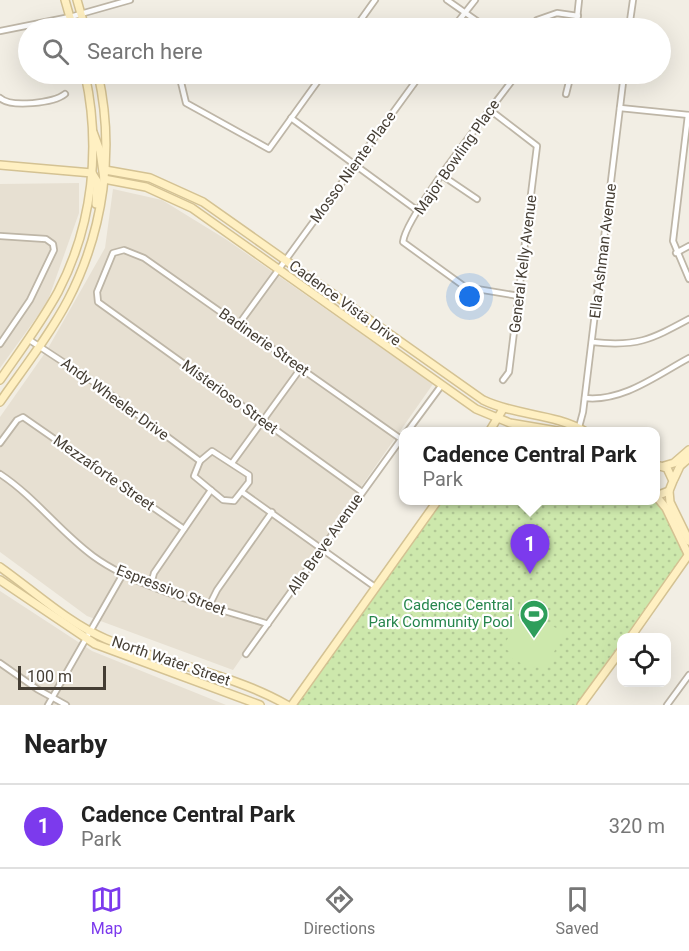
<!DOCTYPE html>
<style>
:root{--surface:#fff;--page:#f2f2f2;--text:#222;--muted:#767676;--line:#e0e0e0;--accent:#7c3aed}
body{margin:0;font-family:Roboto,sans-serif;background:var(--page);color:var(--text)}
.controls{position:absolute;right:18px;bottom:18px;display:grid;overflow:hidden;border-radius:12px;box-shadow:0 6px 24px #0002}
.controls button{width:54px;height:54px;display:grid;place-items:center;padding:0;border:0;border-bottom:2px solid var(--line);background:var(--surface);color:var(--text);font:30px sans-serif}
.scale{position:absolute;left:18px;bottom:15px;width:88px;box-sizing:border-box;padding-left:6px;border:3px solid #453e34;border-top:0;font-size:16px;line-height:21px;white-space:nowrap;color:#453e34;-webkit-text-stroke:4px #fff;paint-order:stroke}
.you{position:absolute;left:470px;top:297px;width:21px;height:21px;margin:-15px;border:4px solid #fff;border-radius:50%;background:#1a73e8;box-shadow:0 0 0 9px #1a73e833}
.badge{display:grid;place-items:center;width:39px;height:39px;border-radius:50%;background:var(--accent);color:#fff;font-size:20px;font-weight:700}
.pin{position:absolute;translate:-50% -50px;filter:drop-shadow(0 2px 3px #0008)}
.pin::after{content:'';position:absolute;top:32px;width:21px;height:18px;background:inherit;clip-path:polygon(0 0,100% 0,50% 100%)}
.popup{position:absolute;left:399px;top:427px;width:261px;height:78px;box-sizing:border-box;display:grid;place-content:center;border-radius:12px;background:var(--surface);filter:drop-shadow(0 2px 4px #0005);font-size:20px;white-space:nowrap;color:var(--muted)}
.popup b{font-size:22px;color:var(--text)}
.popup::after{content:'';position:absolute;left:50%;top:100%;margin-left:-12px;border:12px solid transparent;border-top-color:var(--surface)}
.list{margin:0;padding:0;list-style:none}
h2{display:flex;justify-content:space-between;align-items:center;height:78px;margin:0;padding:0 24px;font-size:26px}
h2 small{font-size:20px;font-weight:400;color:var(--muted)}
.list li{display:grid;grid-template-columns:39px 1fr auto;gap:18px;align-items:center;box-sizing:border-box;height:84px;padding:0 24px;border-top:2px solid var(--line)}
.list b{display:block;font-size:22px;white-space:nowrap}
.list p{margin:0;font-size:20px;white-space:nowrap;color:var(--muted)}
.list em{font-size:20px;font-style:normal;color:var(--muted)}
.icon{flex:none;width:33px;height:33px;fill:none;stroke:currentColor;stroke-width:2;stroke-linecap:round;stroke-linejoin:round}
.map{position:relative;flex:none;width:689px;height:705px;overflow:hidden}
.search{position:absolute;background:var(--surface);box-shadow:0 6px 24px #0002;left:18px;right:18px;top:18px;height:66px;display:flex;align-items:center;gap:15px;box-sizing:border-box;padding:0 21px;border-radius:33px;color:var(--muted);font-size:22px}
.sheet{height:162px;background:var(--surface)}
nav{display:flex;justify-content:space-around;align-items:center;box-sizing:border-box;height:84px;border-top:2px solid var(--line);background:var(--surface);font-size:16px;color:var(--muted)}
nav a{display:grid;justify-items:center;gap:3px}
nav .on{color:var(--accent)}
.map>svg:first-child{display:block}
</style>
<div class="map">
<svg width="689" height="705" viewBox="0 0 689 705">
<defs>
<pattern id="green-dots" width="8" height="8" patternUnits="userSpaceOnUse" patternTransform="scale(1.5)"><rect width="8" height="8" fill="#cde8ac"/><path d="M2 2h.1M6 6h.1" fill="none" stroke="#b1c895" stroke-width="1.8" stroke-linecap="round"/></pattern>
</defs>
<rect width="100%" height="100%" fill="#f2eee4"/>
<g fill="#e7e0d2">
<path d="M79,183V213L47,303L0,368V184Z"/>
<path d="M113,189L162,200L227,240L433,384L233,670L87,616L0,552V417L47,350L105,248Z"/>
<path d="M0,591L92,651L226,705H0Z"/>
</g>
<path fill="url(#green-dots)" d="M656,500L662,506L686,554L625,637L622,638L621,642L576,705H297L442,501Z"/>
<path fill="#cde8ac" d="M522,611L564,632L545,670L536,665L533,669L509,657L511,652L503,648Z"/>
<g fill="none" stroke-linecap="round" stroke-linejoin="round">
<g stroke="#beb6a7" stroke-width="8">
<g id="street">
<path d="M447,0L487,28"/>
<path d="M537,20L557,13L578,16"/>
<path d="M355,28L375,0"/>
<path d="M453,28L475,0"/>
<path d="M576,28L579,0"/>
<path d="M629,28L633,0"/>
<path d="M0,31L70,17L130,0"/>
<path d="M179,74L186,103L269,149L323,74"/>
<path d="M517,74C496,103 406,214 403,242L465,287L519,296"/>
<path d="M559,74L570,77"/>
<path d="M128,78L146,74"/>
<path d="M566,94L571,74"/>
<path d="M0,98C11,108 54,103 65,94"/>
<path d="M620,108L689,115"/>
<path d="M490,110L537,146L509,372L503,380"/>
<path d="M688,115L673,241L689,279"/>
<path d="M291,118L418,211"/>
<path d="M443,176L477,199"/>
<path d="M0,236L46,239L53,244L54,250L30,300L0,344"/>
<path d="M676,253L689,246"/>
<path d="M239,324L421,74"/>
<path d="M28,339L95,383L200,461"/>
<path d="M592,342C637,347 650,340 689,319"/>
<path d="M585,398C623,402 657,375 689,358"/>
<path d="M579,427L583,412L624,74"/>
<path d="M407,432L441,386"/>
<path d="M0,443L17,420L23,417L184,529"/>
<path d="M212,451L249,475V482L234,501L223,500L194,476L200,461Z"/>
<path d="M232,463L301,368"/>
<path d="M0,474C35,497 59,531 93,556C138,589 214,607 268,624"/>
<path d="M242,492L375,587"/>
<path d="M362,492L98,302L97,292L113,253L124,250L144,258L401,439"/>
<path d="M151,584L154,573L211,490"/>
<path d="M209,606L217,590L272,512"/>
<path d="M246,654L404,435"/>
<path d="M0,663L37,689L66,705"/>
<path d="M48,705L123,574"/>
<path d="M667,705L689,675"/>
</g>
</g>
<g stroke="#d4c293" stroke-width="10">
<g id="secondary">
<path d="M65,0L73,28"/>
<path d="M77,0L85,28"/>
<path d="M93,132L100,151L104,179L146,187L192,208L476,409L510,423L563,432"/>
<path d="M0,165L92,173"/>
<path d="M105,170L150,178L203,202L483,400C516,416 554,413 586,432"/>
<path d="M92,173L97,181L96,204"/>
<path d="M0,380C20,351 41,323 58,292C93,225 101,147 85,74"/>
<path d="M0,402C23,369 49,336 68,300C104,231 115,149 98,74"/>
<path d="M489,432L503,409"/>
<path d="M656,465L667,468L673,481L669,491L656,496"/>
<path d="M664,466L674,463L689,450"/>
<path d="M674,479L680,466L689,458"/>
<path d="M669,491L670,502L689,541"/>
<path d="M656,496L666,508L689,556"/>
<path d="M0,567C34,591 68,623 106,639C165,664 231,673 287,705"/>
<path d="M0,580L95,644L260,705"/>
<path d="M630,638L689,554"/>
<path d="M292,705L438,500"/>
<path d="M581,705L622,649"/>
</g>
</g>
<use href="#street" stroke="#fff" stroke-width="4.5"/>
<use href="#secondary" stroke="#fff0c2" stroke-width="7"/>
</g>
<defs>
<g id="stadium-pin" transform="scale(1.5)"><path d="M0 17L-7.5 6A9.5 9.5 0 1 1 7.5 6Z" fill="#2e9e5b" stroke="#fff"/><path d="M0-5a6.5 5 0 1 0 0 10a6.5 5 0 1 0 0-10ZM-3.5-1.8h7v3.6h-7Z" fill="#fff"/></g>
</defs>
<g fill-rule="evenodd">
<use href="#stadium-pin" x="534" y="614"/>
</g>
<g text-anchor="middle" stroke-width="4.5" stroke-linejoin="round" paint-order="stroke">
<g font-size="15" fill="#453e34" stroke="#fff">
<text transform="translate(457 157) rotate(-55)" y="5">Major Bowling Place</text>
<text transform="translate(353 167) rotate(-54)" y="5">Mosso Niente Place</text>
<text transform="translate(603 251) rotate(-83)" y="5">Ella Ashman Avenue</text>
<text transform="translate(523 264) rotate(-83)" y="5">General Kelly Avenue</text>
<text transform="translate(345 303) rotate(36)" y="5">Cadence Vista Drive</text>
<text transform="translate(264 342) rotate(35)" y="5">Badinerie Street</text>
<text transform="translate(230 397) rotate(36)" y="5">Misterioso Street</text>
<text transform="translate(115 399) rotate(36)" y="5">Andy Wheeler Drive</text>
<text transform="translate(104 473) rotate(35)" y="5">Mezzaforte Street</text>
<text transform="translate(325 544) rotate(-55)" y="5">Alla Breve Avenue</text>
<text transform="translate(171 590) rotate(21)" y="5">Espressivo Street</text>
<text transform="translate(171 661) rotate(19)" y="5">North Water Street</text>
</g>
<g font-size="15" fill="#27864d" stroke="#fff" text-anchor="end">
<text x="513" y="610">Cadence Central<tspan x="513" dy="17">Park Community Pool</tspan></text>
</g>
</g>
</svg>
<div class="controls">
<button><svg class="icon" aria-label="locate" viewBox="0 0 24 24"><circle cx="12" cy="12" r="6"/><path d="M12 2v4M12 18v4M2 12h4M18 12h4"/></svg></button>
</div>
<div class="scale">100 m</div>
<div class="you"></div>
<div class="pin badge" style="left:530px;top:574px">1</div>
<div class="popup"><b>Cadence Central Park</b>Park</div>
<div class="search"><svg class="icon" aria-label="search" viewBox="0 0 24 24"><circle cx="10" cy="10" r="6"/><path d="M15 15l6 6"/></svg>Search here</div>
</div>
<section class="sheet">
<h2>Nearby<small></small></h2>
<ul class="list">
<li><span class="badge">1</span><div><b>Cadence Central Park</b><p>Park</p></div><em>320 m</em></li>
</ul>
</section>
<nav>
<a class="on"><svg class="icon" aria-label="map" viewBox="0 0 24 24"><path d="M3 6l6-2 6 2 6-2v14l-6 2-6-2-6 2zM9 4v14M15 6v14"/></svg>Map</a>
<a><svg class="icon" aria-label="directions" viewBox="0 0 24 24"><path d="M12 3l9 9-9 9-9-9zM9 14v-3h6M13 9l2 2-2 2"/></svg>Directions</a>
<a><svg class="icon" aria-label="saved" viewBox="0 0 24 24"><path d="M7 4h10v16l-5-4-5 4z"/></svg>Saved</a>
</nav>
